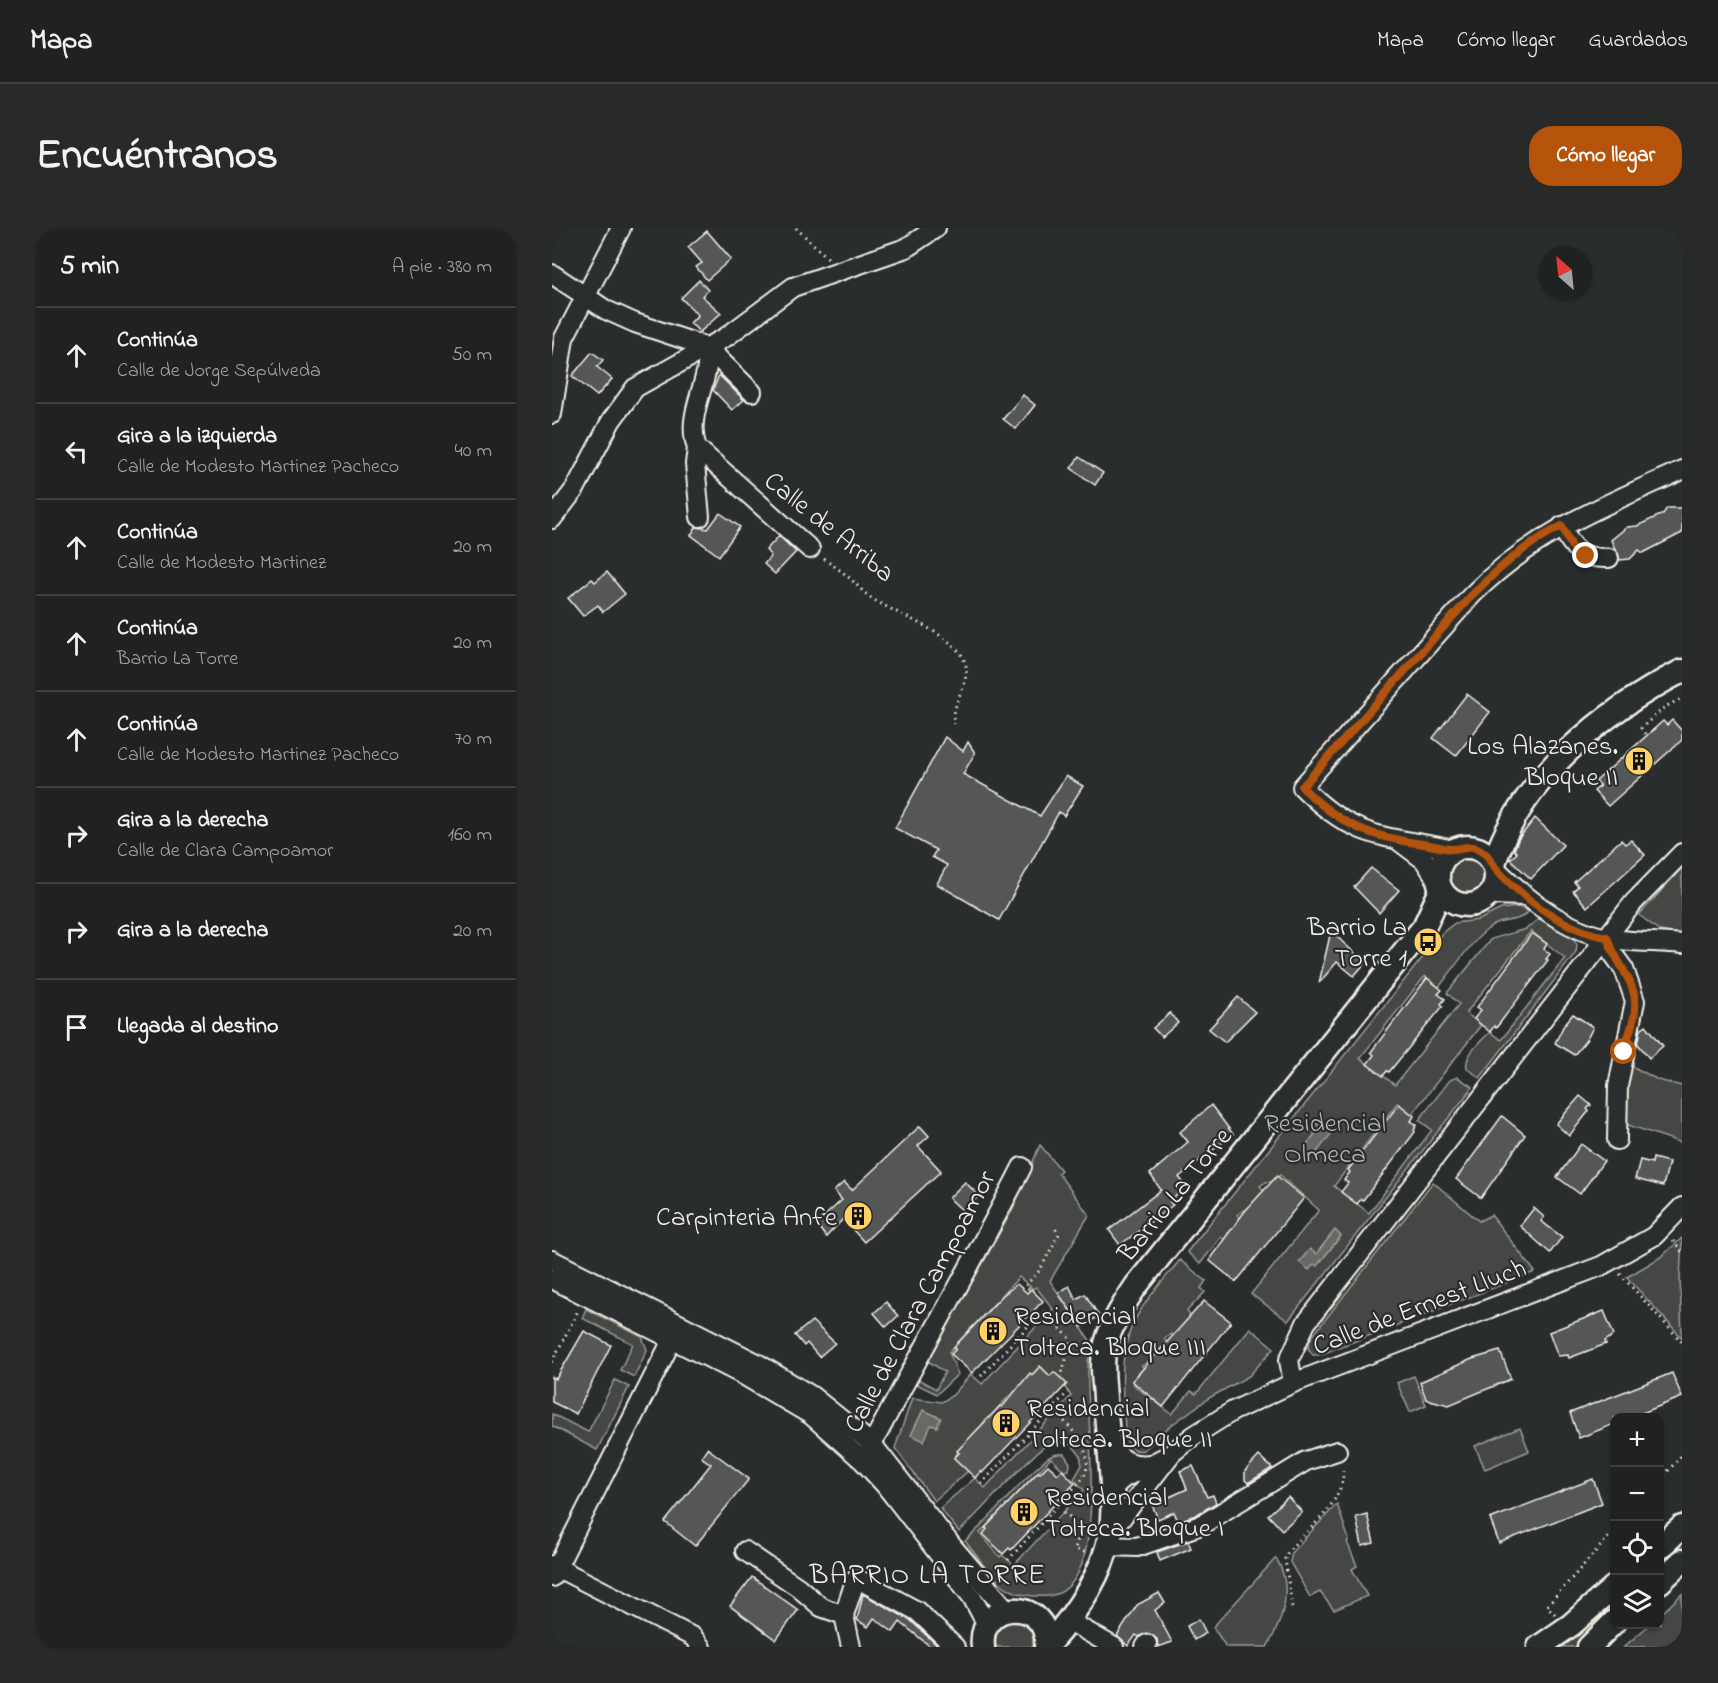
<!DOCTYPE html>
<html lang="es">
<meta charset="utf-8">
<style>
:root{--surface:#202222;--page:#282a2a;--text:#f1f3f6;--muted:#a2a4a5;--line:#3d3f40;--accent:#b45309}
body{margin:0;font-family:"Indie Flower",sans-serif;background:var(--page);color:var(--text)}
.controls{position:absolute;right:18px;bottom:18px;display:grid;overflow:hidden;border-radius:12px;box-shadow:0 2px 4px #0004}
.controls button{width:54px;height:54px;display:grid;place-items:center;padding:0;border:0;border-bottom:2px solid var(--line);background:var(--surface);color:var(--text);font:30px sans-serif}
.compass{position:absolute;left:986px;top:18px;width:54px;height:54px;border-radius:50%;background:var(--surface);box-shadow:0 2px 4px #0004;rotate:333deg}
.stop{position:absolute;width:18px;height:18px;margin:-14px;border:4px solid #b45309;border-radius:50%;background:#fff}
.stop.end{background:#b45309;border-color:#fff;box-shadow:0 2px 6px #0008}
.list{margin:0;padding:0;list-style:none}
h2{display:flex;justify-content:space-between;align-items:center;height:78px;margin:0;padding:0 24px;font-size:26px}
h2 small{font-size:20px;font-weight:400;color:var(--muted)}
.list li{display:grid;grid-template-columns:39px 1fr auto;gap:18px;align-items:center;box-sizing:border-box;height:96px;padding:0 24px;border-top:2px solid var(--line)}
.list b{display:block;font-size:22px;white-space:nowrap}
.list p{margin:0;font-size:20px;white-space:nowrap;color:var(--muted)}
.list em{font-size:20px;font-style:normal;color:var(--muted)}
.icon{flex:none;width:33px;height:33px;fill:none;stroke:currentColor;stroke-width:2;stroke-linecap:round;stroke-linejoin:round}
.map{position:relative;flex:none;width:1130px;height:1419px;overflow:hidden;border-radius:24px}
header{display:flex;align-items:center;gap:36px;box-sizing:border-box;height:84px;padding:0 30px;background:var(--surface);border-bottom:2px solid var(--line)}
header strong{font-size:28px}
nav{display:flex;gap:33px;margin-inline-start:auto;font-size:21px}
.intro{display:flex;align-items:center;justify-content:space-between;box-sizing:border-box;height:144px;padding:0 36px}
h1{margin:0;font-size:42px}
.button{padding:15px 27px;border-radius:24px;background:var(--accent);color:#fff;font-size:21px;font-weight:700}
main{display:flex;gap:36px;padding:0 36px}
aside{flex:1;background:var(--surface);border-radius:24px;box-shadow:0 2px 4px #0004}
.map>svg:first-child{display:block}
</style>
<header>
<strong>Mapa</strong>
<nav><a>Mapa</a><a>Cómo llegar</a><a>Guardados</a></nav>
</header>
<div class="intro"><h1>Encuéntranos</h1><a class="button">Cómo llegar</a></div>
<main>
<aside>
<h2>5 min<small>A pie · 380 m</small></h2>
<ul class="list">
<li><svg class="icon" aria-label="ahead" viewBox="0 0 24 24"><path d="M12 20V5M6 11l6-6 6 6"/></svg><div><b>Continúa</b><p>Calle de Jorge Sepúlveda</p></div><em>50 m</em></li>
<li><svg class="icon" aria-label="left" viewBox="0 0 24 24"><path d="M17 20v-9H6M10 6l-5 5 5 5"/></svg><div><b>Gira a la izquierda</b><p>Calle de Modesto Martinez Pacheco</p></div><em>40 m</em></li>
<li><svg class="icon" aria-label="ahead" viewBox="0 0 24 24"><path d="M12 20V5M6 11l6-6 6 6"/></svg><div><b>Continúa</b><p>Calle de Modesto Martinez</p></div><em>20 m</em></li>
<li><svg class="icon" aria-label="ahead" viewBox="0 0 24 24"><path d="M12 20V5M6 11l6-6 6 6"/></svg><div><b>Continúa</b><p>Barrio La Torre</p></div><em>20 m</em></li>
<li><svg class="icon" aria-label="ahead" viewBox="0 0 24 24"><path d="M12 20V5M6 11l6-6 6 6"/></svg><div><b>Continúa</b><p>Calle de Modesto Martinez Pacheco</p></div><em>70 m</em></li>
<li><svg class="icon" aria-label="right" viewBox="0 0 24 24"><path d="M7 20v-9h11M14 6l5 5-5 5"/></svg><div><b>Gira a la derecha</b><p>Calle de Clara Campoamor</p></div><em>160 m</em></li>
<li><svg class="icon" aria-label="right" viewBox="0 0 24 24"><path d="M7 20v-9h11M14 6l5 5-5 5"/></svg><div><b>Gira a la derecha</b></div><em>20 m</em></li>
<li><svg class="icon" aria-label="arrive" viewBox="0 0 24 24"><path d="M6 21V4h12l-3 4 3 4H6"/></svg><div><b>Llegada al destino</b></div></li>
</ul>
</aside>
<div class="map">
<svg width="1130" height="1419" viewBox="0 0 1130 1419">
<rect width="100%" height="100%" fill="#2a2d2e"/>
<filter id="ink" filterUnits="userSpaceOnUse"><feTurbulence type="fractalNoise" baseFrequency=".0167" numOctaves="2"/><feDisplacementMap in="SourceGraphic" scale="12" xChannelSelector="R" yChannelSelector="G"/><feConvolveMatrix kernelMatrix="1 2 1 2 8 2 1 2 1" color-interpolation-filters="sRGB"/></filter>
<g filter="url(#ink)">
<g fill="#444645" stroke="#9c9c96" stroke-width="1.5">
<circle cx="915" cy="648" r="18"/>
<path d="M1130,640V707L1108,703L1087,687Z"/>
<path d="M966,679L977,683C968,695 952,690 939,699C918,713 903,740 887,759L873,748L808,830L843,857L907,776L895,765L939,711L974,701L988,690L1022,711L1025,716L1024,724L928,850L915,840C912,827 929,813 938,804L949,812L1013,730L979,703L914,785L929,797L860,886L845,875L782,958L817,985L880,902L867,892L898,852L905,849L921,859L736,1093L699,1066L767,982L728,947L721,954H714L708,958L712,962L696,985L692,982L685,987L689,990L679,1007L676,1005L674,1013L669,1009L648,1036L635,1024L891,704L903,695L927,692L949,681Z"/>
<path d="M1078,837L1106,852L1130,858V915L1070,895V859Z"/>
<path d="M488,917L509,942L506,945L537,987L498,1053L539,1114C525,1162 568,1364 495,1368C449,1371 438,1344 413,1313C441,1289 463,1258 491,1234C496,1229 504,1225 512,1226L518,1235L517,1242L512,1243L499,1230L428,1305L448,1329L450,1327L462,1337L532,1262L522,1251L530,1237L528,1227L520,1217C513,1215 505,1213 497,1216C482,1222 425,1288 407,1304L388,1280L423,1250L433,1260L519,1168L502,1144L498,1148L488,1139L480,1147L478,1146L459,1169L457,1168L446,1180L448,1182L439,1191L436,1189L418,1213L416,1211L402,1230L416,1243L382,1273L343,1220L360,1170L390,1174L401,1167L419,1146L430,1156L501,1081L484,1059L481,1061L467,1049L397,1124L406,1146L385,1166L364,1156L366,1151L384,1161L393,1144L376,1133L460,983Z"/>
<path d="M881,954L927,993L939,987L983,1044L767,1127H761L756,1120L758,1111Z"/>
<path d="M1130,1010L1128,1050L1130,1110L1075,1049L1109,1029Z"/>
<path d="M628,1032L654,1053L649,1060L653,1064L635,1083L640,1091L622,1106L624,1110L619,1106L612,1111L616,1115L601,1138L596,1134L590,1138L593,1142L587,1145L580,1153L584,1159L620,1186L639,1163L644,1166L698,1100L722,1120L697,1148L657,1170L618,1198L592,1222C583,1224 577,1220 574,1211C571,1168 563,1122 588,1083C599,1065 615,1048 628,1032Z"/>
<path d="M34,1081L90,1109L95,1122L82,1149L68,1142L81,1116L30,1090Z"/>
<path d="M862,1148L874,1177L858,1184L845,1155Z"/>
<path d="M63,1152L77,1159L45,1222L0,1198V1186L36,1204Z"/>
<path d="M968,1200L977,1223L933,1241L923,1218Z"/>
<path d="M785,1276L797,1312L795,1314L805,1338L800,1341L815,1368L782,1382L768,1364L758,1369L738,1334L740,1324Z"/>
<path d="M724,1330C742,1359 731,1392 715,1419H674L661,1399Z"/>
<path d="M1130,1366V1419H1072L1097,1397L1108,1396V1387Z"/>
<path d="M1062,1372V1384L1023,1419H1011Z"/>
<path d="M468,1391L482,1400L484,1419H444C441,1400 452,1395 468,1391Z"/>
</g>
<g fill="#676866" stroke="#9f9f9a" stroke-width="1.5">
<path d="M763,894L779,906L762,928L752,920L763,906L758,901Z"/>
<path d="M783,1002L789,1008L765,1038L762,1036L757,1042L747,1034L758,1021L764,1026Z"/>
<path d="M371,1182L389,1190L385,1199L379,1197L372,1213L359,1207Z"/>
</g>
<g fill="#555756" stroke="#f4f1e8" stroke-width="1.5">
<path d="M155,3L179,31L155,52L144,39L150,35L136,19Z"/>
<path d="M147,52L156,62L150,68L169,85L148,104L138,95L146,87L129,70Z"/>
<path d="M40,124L51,132L45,139L60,151L45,168L20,148Z"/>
<path d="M167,147L192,172L180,182L161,162Z"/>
<path d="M471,167L483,177L464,201L451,191Z"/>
<path d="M527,229L551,245L543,257L519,240Z"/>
<path d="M1115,280H1130V305L1091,325L1087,322L1078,331L1068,332L1059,312L1075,299L1085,298L1111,286Z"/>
<path d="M168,285L188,299L167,328L139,307L144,299L156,301Z"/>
<path d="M227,308L244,324L223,346L212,336L219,328L214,322Z"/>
<path d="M55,344L73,366L51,384L46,377L31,388L16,370L40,351L43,354Z"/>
<path d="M915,466L938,484L904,528L881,510Z"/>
<path d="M1120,492L1130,503V512L1056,578L1042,563L1048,558L1044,553L1111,493L1115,497Z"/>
<path d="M393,509L411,523L416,514L423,525L411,546L488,588L514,548L531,558L512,588L507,584L447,692L385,656L395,637L380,629L384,622L343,600Z"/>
<path d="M983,590L1011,617L979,651L958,631L965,625L962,622L967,610Z"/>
<path d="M1069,612L1073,616L1079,612L1093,627L1035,679L1021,663L1026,658L1022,654Z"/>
<path d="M819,640L847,662L827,685L802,659Z"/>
<path d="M779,703L813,735L802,748L785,734L767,755Z"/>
<path d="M980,705L995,716L992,721L998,726L994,731L996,732L944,800L942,798L938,804L922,791L929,782L925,779Z"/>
<path d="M875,750L890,762L886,766L893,771L889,776L891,778L837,844L835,843L831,848L815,836L822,827L819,824Z"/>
<path d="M686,769L703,784L673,814L657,801Z"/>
<path d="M618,785L626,795L610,809L601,800Z"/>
<path d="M1021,786L1041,799L1035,811L1022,827L1003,815L1012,797Z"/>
<path d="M1094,797L1111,818L1097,830L1086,816L1089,801Z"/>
<path d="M1028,868L1039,877L1035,881L1037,883L1017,908L1004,896Z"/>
<path d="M847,876L862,888L859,893L865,897L862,902L863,904L811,972L809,971L805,976L789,964L796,955L792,952L798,944L796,942Z"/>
<path d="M659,877L681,906L627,949L634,958L618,974L621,977L568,1017L557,1002L609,962L598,946L636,914L628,904Z"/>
<path d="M950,888L973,907L929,970L904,951Z"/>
<path d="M368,898L377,908L366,918L389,943L312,1014L291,991L274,1009L264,996L290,972L282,963L292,954L300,962Z"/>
<path d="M1029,916L1052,933L1028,966L1005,949Z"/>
<path d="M1101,930L1117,934L1111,958L1083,951L1088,932L1100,935Z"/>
<path d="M725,948L752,970L684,1054L658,1033L659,1029L693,983Z"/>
<path d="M413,954L427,968L411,983L397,970Z"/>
<path d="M982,980L992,989L989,993L1010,1009L998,1025L968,998Z"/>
<path d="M465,1056L475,1065L479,1061L491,1073L420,1145L399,1126L404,1121L402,1119L451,1067Z"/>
<path d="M517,1058L524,1071L533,1066L547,1088L530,1099L506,1065Z"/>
<path d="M652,1073L679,1094L611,1179L580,1153Z"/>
<path d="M334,1074L346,1088L334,1099L322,1085Z"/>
<path d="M1052,1083L1062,1107L1053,1113L1054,1116L1017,1130L1016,1127L1006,1128L997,1104Z"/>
<path d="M260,1093L283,1115L267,1129L255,1115L252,1118L243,1107Z"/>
<path d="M32,1103L59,1117L24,1186L0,1174V1149L4,1151Z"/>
<path d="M948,1123L959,1151L897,1177L874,1171L868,1154L920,1131Z"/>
<path d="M488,1138L498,1148L502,1144L515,1156L430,1245L429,1243L423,1250L402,1230L407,1225L405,1223L448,1178L450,1179L474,1150L478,1145L480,1147Z"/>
<path d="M1120,1145L1130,1169L1078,1190H1062V1196L1027,1210L1018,1185Z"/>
<path d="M155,1220L197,1251L143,1318L113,1294L159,1236L149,1229Z"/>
<path d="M707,1228L720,1240L696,1255L693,1252V1243Z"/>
<path d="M496,1237L506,1246L510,1242L523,1255L459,1322L457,1320L451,1326L431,1306L435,1301L433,1300L486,1244L488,1245Z"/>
<path d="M641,1238L655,1269L661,1267L664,1275L644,1287L626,1293L622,1284L606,1291L600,1277L635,1261L628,1243Z"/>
<path d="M1041,1251L1050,1275L947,1315L938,1291Z"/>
<path d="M736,1269L750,1284L730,1302L716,1287Z"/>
<path d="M815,1286L822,1315L810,1318L804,1289Z"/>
<path d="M636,1313L639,1320L608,1333L605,1324Z"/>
<path d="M200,1349L246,1382L224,1412L178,1378Z"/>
<path d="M607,1365L613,1375L603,1382L620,1414L606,1419L605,1411L595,1405L587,1409L584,1407L576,1418L565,1408L585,1377Z"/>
<path d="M311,1366L358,1392L387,1419H379L348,1394L341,1404L322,1390L316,1399L305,1392Z"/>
<path d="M647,1391L654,1405L642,1412L635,1398Z"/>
</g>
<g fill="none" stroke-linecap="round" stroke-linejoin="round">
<g stroke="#f4f1e8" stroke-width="22">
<g id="minor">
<path d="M0,46L54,82L83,95L155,119L200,164"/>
<path d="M155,119C161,151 132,185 145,220L258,321"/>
<path d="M0,186L12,110L69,0"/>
<path d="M145,220L143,236L148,289"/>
<path d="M0,291L23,261L59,193L83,160L174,109L241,59L354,20L384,0"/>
<path d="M1010,298C1020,322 1031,331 1057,330"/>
<path d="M848,614L872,632L886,653"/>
<path d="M901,622C832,607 804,613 750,559L920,367C984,303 1050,279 1130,242"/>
<path d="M944,641C971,667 1005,696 1043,707C1070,715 1102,713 1130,716"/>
<path d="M938,667L972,668"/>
<path d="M1055,709L1061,726L1072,741L1083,773L1066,858L1065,912"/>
<path d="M0,1032L205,1135L260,1168L320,1216L401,1319L455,1382"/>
<path d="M0,1051L191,1147L259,1187L311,1233L333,1257L420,1369L435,1397"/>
<path d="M741,1155L737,1132L754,1095L1082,674L1130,625"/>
<path d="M555,1217C570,1231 578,1239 599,1236"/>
<path d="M316,1224C366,1128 421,1035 470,939"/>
<path d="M559,1261L572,1250L611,1230"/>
<path d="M558,1305L620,1225L641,1208L681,1183L741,1155L1049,1038L1102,1008L1130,979"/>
<path d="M555,1318L585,1319L649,1297L754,1233L785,1223"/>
<path d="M193,1323L246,1359L269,1379L292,1387"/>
<path d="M0,1337L141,1409L149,1419"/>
<path d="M0,1349L120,1112"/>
<path d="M517,1393L562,1419"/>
<path d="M299,1419L292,1387L304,1350L365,1383L403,1419"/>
<path d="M593,1419L595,1416"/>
</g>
</g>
<g stroke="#f4f1e8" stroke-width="27">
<g id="major">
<circle cx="915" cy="648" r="29"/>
<path d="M942,635C970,549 1052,483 1130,443"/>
<path d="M1108,1319L1130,1299"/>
<path d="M1108,1354L1130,1333"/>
<path d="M495,1418C522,1388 549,1349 558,1308C565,1270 555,1210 553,1170C552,1153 549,1136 553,1119C559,1096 571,1077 584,1058L872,699L889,662"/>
<path d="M431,1419C425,1370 499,1369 494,1419"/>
<path d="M987,1419L1019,1397L1062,1359"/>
<path d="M1037,1419L1062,1394"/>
</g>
</g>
<g stroke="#f4f1e8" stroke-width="3" stroke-dasharray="1.5 4.5" stroke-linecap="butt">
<path d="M244,0L277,31"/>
<path d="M272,331C279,336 287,341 294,347C303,354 309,363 318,369C341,386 409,407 414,438C417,457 399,475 402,496"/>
<path d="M1093,506L1089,500L1113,479L1130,470"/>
<path d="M1121,1013L1130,1024"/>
<path d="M1068,1046L1130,1114"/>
<path d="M477,1061L473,1058L488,1042L507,1006L502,999"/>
<path d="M0,1134L26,1083"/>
<path d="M429,1148L490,1083L518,1110V1118L509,1149"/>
<path d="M1108,1252L1130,1227"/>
<path d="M429,1256L516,1164"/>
<path d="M512,1284L529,1299L523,1321L535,1325"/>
<path d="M456,1332L531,1250C546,1224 517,1198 500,1181"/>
<path d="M740,1379L733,1331L736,1323C758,1299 794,1274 791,1239"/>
<path d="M1003,1386L995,1378L1062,1303"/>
</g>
<use href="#minor" stroke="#2a2d2e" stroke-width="18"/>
<use href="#major" stroke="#2a2d2e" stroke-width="22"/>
</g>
</g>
<g fill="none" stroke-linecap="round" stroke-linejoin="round" filter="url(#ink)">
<path stroke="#b45309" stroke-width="8" d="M1034,328L1020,319L1010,298C975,315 947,340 920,367L750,559C789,598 818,609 871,616C881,617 889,620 898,621C908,622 915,616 925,620C937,625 939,635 946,643C973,672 1015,703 1055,709C1062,731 1081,750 1083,773C1085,790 1075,808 1072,824"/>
</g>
<defs>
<g id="building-disc" transform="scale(1.5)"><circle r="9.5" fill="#ffd166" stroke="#2a2d2e"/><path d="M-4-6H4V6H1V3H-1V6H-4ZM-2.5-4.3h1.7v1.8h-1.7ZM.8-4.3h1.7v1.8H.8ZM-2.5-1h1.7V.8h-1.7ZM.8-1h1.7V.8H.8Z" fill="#111"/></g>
<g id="bus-disc" transform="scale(1.5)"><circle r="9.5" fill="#ffd166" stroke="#2a2d2e"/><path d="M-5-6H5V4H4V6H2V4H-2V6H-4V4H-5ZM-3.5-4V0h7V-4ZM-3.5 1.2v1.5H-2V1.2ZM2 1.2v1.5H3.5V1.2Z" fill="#111"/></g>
</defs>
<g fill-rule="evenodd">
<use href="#building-disc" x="1087" y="533"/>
<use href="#bus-disc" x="876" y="714"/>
<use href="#building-disc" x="306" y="988"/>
<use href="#building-disc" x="441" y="1103"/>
<use href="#building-disc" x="454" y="1195"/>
<use href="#building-disc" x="472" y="1284"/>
</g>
<g text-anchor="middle" stroke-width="4.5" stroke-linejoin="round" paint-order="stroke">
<g font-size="27" fill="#f4f1e8" stroke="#2a2d2e">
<text transform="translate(278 298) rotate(39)" y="9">Calle de Arriba</text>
<text transform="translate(622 966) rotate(-51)" y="9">Barrio La Torre</text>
<text transform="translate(367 1073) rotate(-62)" y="9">Calle de Clara Campoamor</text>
<text transform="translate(867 1078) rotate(-21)" y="9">Calle de Ernest Lluch</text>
</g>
<g font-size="27" fill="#f4f1e8" stroke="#2a2d2e" text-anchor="end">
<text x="1066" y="526">Los Alazanes.<tspan x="1066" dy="31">Bloque II</tspan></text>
<text x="855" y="707">Barrio La<tspan x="855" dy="31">Torre 1</tspan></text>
<text x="285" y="997">Carpinteria Anfe</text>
<text x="462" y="1096" text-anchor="start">Residencial<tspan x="462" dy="31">Tolteca. Bloque III</tspan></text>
<text x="475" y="1188" text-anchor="start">Residencial<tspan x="475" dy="31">Tolteca. Bloque II</tspan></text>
<text x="493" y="1277" text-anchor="start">Residencial<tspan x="493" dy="31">Tolteca. Bloque I</tspan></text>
</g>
<g font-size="27" fill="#b6b5af" stroke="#2a2d2e">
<text x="773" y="903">Residencial<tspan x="773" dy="31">Olmeca</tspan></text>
</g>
<g font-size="28" letter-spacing="1.5" fill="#f4f1e8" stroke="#2a2d2e">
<text x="376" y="1355">BARRIO LA TORRE</text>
</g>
</g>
</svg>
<div class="controls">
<button>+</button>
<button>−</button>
<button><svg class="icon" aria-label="locate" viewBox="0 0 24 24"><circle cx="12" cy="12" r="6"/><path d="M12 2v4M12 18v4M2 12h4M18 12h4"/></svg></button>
<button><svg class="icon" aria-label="layers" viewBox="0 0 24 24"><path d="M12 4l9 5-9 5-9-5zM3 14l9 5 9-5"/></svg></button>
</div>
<svg class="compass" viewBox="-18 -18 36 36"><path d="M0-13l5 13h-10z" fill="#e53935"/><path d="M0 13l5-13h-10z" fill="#a2a4a5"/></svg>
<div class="stop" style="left:1072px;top:824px"></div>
<div class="stop end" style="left:1034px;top:328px"></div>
</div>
</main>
